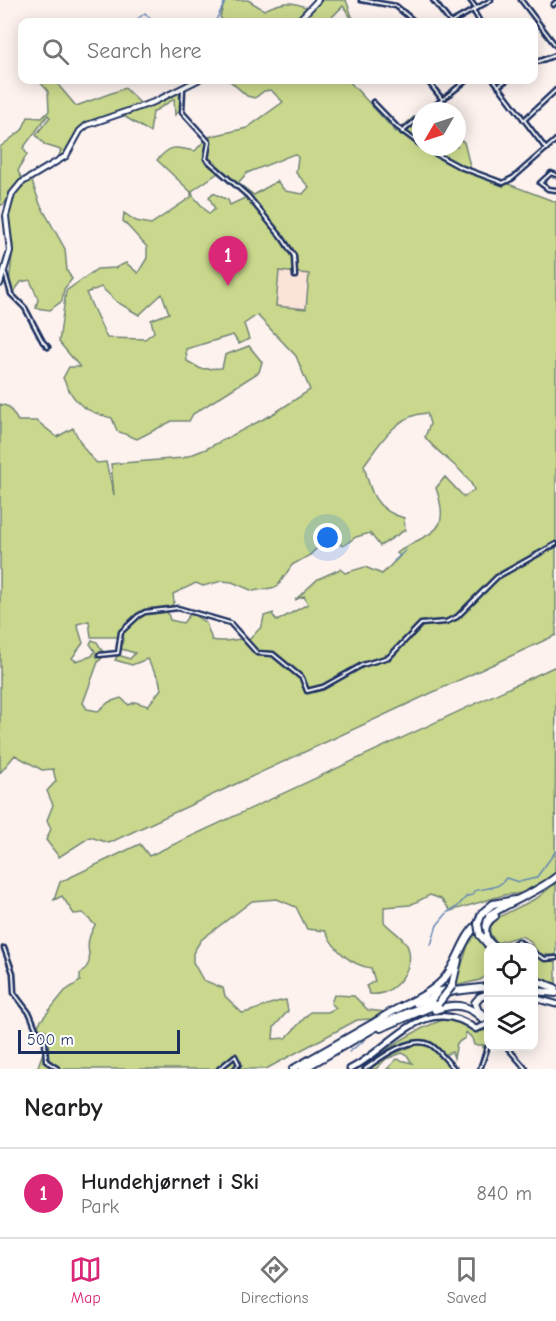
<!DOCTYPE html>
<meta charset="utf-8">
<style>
:root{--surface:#fff;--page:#f6f6f6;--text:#202124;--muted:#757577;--line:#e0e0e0;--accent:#db2777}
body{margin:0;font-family:"Comic Neue",sans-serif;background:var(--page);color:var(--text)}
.controls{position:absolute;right:18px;bottom:18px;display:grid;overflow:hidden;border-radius:12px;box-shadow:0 3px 15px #0003}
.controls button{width:54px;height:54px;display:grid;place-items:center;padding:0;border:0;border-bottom:2px solid var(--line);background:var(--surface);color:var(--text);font:30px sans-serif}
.compass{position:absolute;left:412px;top:102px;width:54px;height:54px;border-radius:50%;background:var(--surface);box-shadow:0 3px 15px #0003;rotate:231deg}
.scale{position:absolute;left:18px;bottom:15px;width:162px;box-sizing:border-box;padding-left:6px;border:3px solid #1b2f5e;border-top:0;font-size:16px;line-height:21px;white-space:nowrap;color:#1b2f5e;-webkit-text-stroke:4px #fff;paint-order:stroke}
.you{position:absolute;left:328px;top:538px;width:21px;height:21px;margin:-15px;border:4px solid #fff;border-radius:50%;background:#1a73e8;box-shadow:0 0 0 9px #1a73e833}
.badge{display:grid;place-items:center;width:39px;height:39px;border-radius:50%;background:var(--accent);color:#fff;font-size:20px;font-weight:700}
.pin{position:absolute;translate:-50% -50px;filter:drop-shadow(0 2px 3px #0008)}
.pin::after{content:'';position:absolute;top:32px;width:21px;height:18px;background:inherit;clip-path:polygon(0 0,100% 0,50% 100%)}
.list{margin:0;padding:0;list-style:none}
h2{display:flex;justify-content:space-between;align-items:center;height:78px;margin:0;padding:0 24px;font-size:26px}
h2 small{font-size:20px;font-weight:400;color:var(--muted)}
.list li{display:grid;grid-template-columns:39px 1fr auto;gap:18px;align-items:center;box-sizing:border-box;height:90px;padding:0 24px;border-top:2px solid var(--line)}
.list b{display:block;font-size:22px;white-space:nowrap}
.list p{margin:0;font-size:20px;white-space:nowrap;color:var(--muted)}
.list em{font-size:20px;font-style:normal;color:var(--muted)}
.icon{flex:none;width:33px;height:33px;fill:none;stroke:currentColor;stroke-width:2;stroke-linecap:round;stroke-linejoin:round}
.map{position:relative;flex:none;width:556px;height:1069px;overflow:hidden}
.search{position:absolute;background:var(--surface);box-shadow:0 3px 15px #0003;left:18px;right:18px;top:18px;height:66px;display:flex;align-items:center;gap:15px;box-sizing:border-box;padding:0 21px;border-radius:12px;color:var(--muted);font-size:22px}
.sheet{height:168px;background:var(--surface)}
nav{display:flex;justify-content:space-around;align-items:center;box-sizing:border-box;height:84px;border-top:2px solid var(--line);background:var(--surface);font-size:16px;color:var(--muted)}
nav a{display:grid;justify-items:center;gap:3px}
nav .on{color:var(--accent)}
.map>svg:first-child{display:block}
</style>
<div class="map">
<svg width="556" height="1069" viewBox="0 0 556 1069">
<rect width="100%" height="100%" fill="#fdf2ee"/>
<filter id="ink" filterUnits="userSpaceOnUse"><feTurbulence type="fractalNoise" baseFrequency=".0167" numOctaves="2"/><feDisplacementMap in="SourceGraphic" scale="12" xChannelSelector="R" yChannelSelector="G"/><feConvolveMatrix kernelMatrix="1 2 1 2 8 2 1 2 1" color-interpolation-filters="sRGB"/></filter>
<g filter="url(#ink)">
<path fill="#fbe3da" d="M279,271L309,274L306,309L276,307Z"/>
<g fill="#c9d88c" stroke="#728475" stroke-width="1.5" fill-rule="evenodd">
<path d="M225,0H248L264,10C282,2 290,0 308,8L293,22H224L220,17Z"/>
<path d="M321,0H346L354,22L343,6L327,22H300Z"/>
<path d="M38,80H54L76,106L125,88L141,104L84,125L67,152L58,159L61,150L45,145L36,135L50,117L48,115L23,148L27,154L18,171L22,179L5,203L0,206V147L22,130L28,117L42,118L49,111L48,91Z"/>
<path d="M229,80H348L396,132L414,117L421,121V147H457V139L464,142L471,170L556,202V635L109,843L90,837L59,857L46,840L51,829L47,820L53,805L47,791L56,781L53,769L42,770L15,755L0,773V404L9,407L18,421H37L57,437L73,428C80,441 85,453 97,463L106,462L114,495L111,464L183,458L206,449L273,414L310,390L296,356L257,315L244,324L249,339L239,344L233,335L186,349L187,361L201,369L222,368L225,355L249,346L262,362L259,372L193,414L189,421H172L137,439L117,431L112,418C85,412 74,404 63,378L69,367H80L59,342L66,291L97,269L115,268L126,263L138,273L147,258V247L123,221L124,213L136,221L151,224L191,197V192L157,160C172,144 174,147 195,151L208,137L247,128L283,102L271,90L264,91L255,98L247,96ZM294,154L298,157L296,173L309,187L303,194L285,191L277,181L254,195L238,183L247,173ZM218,173L247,197L230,205L228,200L213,193L209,197L215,209L209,214L193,196L192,191ZM279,271L309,274L306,309L276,306ZM101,287L117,302L139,315L162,294L169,313L151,320L154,332L145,339L107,338L86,293ZM427,413L430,424L425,437C438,455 469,472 474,490L464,497L445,477L436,488C453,537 428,530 397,553L400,556L382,574L365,567L345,573L340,569L318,579L295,600L304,596L308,604L277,621L272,614L274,613L264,616L262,626L249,640C235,637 226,644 212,640L206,623L191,613L183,623L170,620L167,611L174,602L173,594L196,583L203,586L222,581L232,582L253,591L277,587L292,565L310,555L327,538L343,546L356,537L370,533L380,546L405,530L404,518C375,510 370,492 364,465C380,443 397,414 427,413ZM89,621L91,637H120L121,649L135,653L130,659L118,655L115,660L132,665L147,659L159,679L161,689L148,706L135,702L129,705L121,698L109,702L98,711L87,709L83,703L98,662L105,655L97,642L92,640L90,644L95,651L92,656L76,661L72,658L83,643L77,624Z"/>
<path d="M179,91L181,110L175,115L174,99L153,112L150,132L122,115Z"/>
<path d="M31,179L40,204L65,249L67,271L72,279L64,289L62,301L50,310L36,308L38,299L30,280L21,282L15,290V296L9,284L13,246L8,213L17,192Z"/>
<path d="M556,666L555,874L524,893L504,895L451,911L441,899L430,895L410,905L384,907V922C390,929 400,935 405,942C420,963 395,998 370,994L366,986L375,981L371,968C350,965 334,949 325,931L307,929L296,907L277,899L252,901L201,940L193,953V962L203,980L223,988L225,996L242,1013C257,1011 269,1002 286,1000L288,1011L274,1027L273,1039L286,1038L310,1012H328L336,1008L331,1003L334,995L354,996L368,1010L385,1012L371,1019L357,1020L266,1069H37L48,1039L46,1030L38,1028L39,1023L65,991L80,981V974C97,959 85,955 89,939C90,934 93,929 95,925L83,913L74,914L62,896L54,900L60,882L140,844L149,856Z"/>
<path d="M556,883V955H540L529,940L521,936L496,943L488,930L497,918L537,898Z"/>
<path d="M476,932L488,954V975L480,980L455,986L468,945Z"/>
<path d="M534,957L545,961L556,960V983L534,978Z"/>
<path d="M446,1019L457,1021L475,1032L488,1030V1043L483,1052V1045H474L472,1038L466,1032L465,1038L457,1043L454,1058L452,1052L444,1055L432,1044L417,1041L361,1069C388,1048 414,1029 446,1019Z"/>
<path d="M418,1044L431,1047L452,1069H387L397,1059L412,1063L407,1055L402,1053L386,1059L376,1069H369L388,1056Z"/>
</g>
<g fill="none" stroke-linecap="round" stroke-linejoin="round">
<g stroke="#6588b6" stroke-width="1.5">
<path d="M134,22L145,13L153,22"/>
<path d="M215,22L226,0"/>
<path d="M394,561L406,550"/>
<path d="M431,945L437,925L448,912L457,907L467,896L473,895L474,891C487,887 498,890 506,878L519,882L536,878L556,851"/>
<path d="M349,1052L366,1039"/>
</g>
<g stroke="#1b2f5e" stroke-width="7">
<g id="street">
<path d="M361,0L396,6L415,22"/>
<path d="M433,0L450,22"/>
<path d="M470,0L476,8"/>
<path d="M521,0L556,46"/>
<path d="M553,5L556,2"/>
<path d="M473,10L480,22"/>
<path d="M452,22L491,0"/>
<path d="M534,63L556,55"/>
<path d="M427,80L442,99"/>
<path d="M494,80L546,149"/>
<path d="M498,86L507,80"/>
<path d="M183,89L182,112L209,142L206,159L248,196L283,239L294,256L295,276"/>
<path d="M373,102L397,127L421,145"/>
<path d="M428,111L467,80"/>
<path d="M524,120L556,90"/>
<path d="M402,132L421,116"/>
<path d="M423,147L460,167L503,183L513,178L556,140"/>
<path d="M556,175L551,173L540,183L548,189L556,190"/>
<path d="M5,273L11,294L25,308L43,342L48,347"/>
<path d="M99,655L118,653L121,632L138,616L145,612L178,608L230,623L257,653L273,654L302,678L307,691L323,687L362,665L389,657L421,624L446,622L457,617L497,577L556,544"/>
<path d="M4,948L13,973L14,993L30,1014L36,1029L45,1042L46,1061L58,1069"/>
<path d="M507,948L518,941L529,948"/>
<path d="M534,953L545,959L556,958"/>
<path d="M506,1046L526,1069"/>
<path d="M219,1069L235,1056L239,1064L235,1069"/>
<path d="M365,1069C380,1058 412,1034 431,1045C439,1050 447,1062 455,1069"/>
<path d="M480,1069L488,1046"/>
</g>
</g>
<g stroke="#1b2f5e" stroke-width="8">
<g id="secondary">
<path d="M297,22L318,0"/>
<path d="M0,284L10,251L6,216L12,194L21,183L66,156L80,131L87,125L154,102L198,80"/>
</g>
</g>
<g stroke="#1b2f5e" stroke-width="9">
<g id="primary">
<path d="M534,998L556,1004"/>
<path d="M350,1069C393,1047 425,991 476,1029L488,1024"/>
</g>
</g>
<g stroke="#1b2f5e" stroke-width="10">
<g id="highway">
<path d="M482,913L493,904L515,900"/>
<path d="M495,916C481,925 482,940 497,948"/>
<path d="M480,935L491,948"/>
<path d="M534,980L555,988"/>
<path d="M452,986L458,960"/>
<path d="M534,991L556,993"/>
<path d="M430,993L452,989"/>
<path d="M416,1003L455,991L488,987"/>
<path d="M435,1010C455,1003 468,1004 483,1019"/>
<path d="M485,1015L478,1011L475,1003L480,997L488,994"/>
<path d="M376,1022C396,1006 424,1000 443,980C459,963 461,938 480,922C502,903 533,896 556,877"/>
<path d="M381,1028L438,1004"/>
<path d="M293,1069L377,1021"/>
<path d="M303,1069L385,1022L439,1000"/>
</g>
</g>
<use href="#street" stroke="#fff" stroke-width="2"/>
<use href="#secondary" stroke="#fff" stroke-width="4"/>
<use href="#primary" stroke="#fff" stroke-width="4.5"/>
<use href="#highway" stroke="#fff" stroke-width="6"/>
<g stroke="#1b2f5e" stroke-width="10" stroke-linecap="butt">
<g id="highway-bridge">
<path d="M480,935L478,924L482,913"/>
<path d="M438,1004L452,986"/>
</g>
</g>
<use href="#highway-bridge" stroke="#fff" stroke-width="6"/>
</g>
</g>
</svg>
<div class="controls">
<button><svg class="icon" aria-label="locate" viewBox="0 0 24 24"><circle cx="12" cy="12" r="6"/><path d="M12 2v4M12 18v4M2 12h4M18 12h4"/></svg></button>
<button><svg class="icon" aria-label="layers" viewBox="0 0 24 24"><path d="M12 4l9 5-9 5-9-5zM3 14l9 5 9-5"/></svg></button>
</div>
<svg class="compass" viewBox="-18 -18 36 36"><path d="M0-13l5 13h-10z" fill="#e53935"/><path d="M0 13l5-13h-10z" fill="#757577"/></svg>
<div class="scale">500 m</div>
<div class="you"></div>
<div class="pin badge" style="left:228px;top:286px">1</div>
<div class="search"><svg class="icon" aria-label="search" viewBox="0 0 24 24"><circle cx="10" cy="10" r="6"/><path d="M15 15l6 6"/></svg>Search here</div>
</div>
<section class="sheet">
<h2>Nearby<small></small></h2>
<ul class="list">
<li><span class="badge">1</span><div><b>Hundehjørnet i Ski</b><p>Park</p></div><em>840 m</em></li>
</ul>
</section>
<nav>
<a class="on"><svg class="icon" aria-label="map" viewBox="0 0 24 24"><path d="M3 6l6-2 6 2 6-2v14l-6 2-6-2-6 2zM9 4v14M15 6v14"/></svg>Map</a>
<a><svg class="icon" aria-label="directions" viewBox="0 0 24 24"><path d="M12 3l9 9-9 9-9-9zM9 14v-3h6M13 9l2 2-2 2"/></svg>Directions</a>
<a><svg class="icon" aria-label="saved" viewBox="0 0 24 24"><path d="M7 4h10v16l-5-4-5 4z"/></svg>Saved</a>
</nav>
